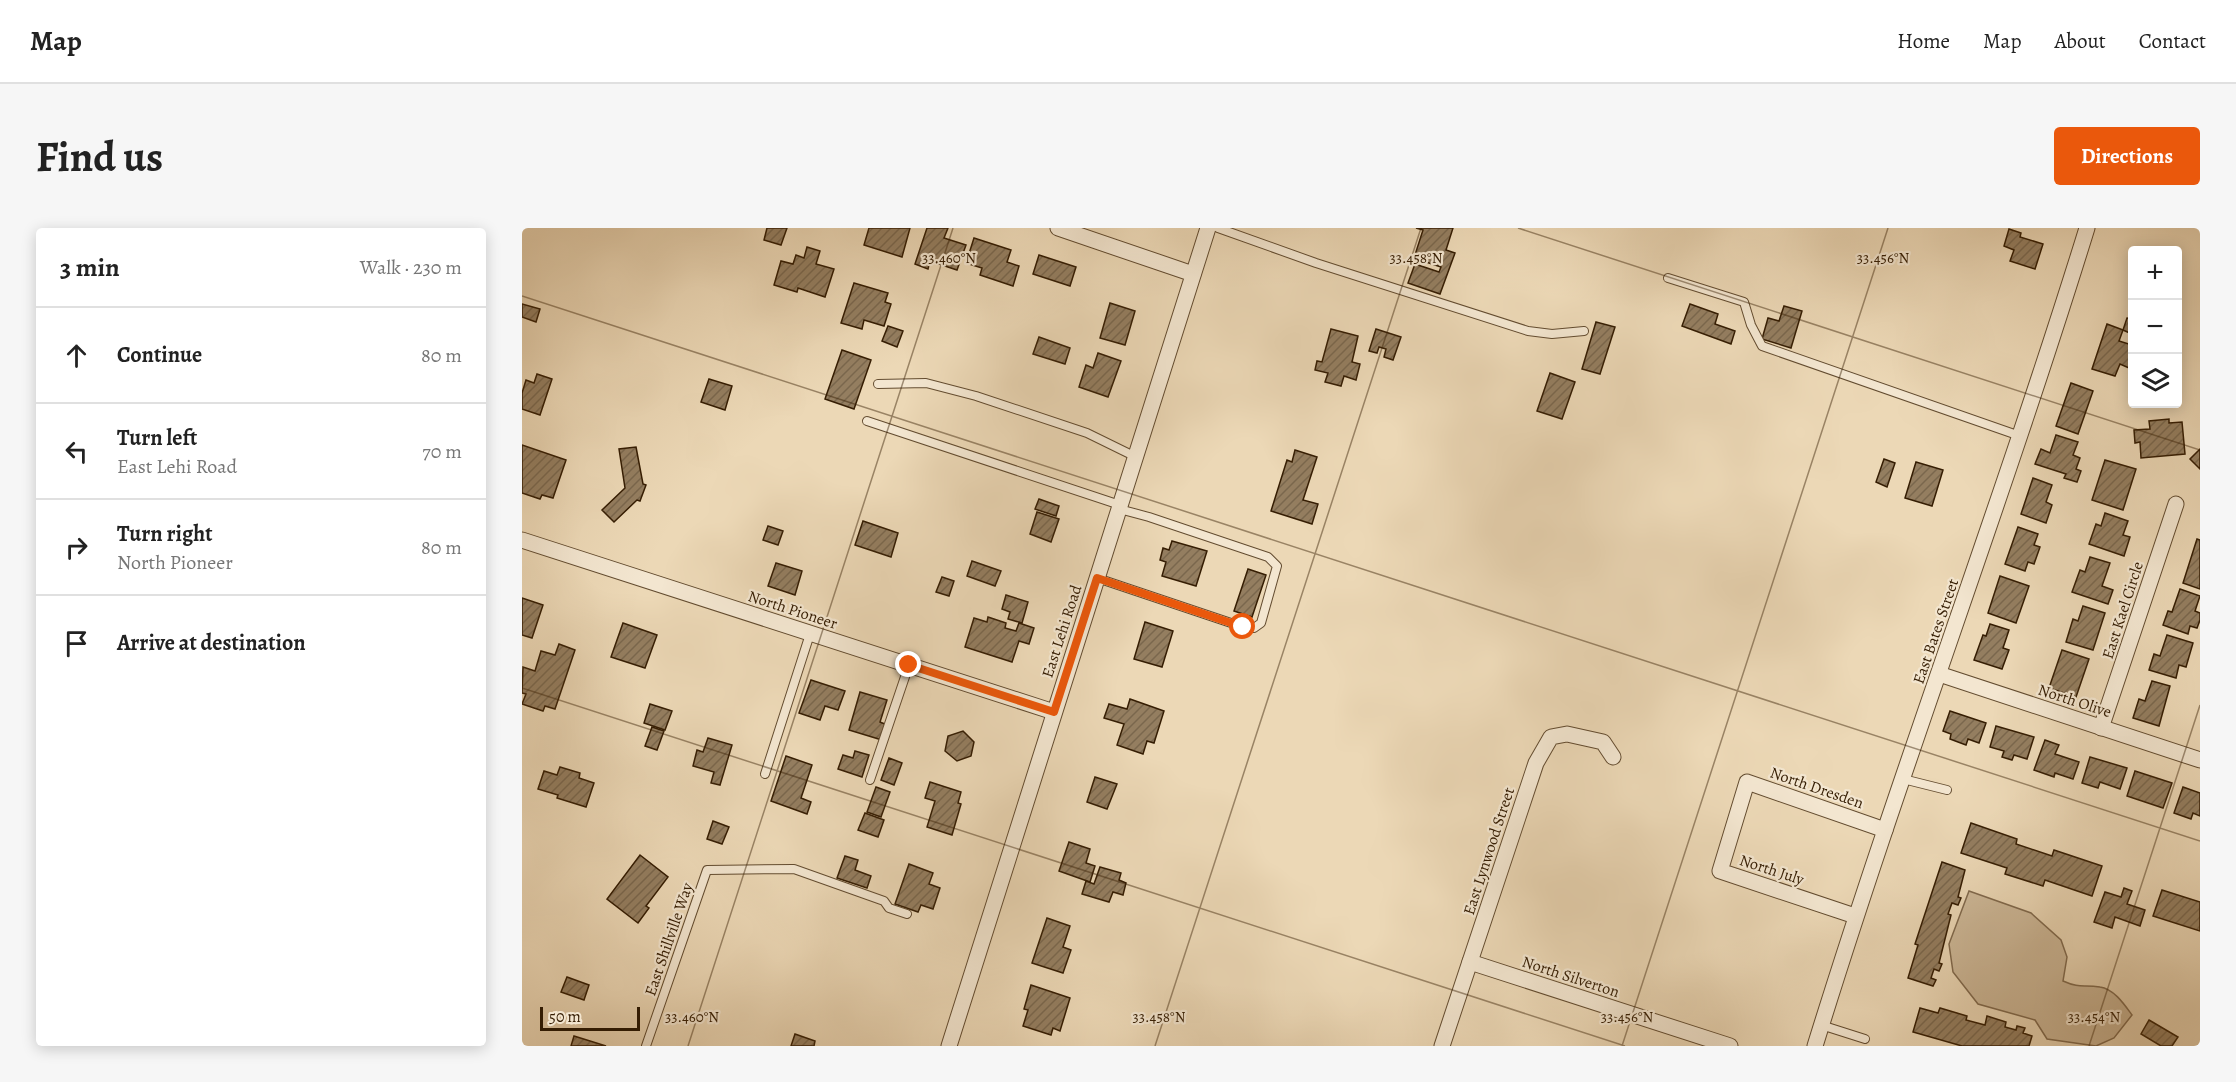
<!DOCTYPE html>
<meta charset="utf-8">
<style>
:root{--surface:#fff;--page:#f6f6f6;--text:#222;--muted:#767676;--line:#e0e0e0;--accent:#ea580c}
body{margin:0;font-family:Alegreya,serif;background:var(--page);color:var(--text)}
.controls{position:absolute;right:18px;top:18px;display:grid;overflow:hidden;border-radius:6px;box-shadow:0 3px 15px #0003}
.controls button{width:54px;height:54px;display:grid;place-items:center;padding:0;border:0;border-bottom:2px solid var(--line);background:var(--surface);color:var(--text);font:30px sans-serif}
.scale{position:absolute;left:18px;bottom:15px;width:100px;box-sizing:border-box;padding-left:6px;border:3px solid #351d03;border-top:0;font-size:16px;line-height:21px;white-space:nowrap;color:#351d03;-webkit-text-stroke:4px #f3e6d0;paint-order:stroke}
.stop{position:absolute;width:18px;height:18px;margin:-14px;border:4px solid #ea580c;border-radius:50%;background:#fff}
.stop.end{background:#ea580c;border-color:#fff;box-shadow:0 2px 6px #0008}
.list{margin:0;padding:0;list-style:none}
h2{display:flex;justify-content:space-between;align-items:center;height:78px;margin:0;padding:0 24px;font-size:26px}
h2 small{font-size:20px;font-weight:400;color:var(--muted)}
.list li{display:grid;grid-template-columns:39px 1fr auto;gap:18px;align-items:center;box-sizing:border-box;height:96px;padding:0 24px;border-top:2px solid var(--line)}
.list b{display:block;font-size:22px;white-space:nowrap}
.list p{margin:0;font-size:20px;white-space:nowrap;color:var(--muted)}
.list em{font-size:20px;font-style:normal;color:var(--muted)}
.icon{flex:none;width:33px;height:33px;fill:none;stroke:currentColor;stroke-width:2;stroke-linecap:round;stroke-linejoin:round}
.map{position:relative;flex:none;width:1678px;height:818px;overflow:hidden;border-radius:6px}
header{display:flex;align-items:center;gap:36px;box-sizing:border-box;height:84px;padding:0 30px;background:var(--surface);border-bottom:2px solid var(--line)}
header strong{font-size:28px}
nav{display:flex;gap:33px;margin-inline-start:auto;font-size:21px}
.intro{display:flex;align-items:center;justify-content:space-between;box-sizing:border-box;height:144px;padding:0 36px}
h1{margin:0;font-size:42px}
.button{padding:15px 27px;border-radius:6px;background:var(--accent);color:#fff;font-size:21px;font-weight:700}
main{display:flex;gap:36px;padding:0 36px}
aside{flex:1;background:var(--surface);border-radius:6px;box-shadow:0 3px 15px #0003}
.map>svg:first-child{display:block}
</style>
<header>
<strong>Map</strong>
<nav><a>Home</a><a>Map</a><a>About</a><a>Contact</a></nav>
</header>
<div class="intro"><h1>Find us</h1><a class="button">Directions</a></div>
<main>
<aside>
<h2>3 min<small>Walk · 230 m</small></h2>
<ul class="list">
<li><svg class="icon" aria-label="ahead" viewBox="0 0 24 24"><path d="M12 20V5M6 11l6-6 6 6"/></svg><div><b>Continue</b></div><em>80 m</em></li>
<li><svg class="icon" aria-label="left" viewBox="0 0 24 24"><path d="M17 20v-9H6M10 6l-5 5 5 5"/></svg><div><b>Turn left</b><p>East Lehi Road</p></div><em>70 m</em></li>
<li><svg class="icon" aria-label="right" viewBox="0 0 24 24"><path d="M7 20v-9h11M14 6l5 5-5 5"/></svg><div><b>Turn right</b><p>North Pioneer</p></div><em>80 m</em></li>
<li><svg class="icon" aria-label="arrive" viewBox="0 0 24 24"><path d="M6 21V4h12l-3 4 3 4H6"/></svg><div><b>Arrive at destination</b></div></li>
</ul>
</aside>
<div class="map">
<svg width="1678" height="818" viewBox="0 0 1678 818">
<defs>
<pattern id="building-hatch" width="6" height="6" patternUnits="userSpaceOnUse" patternTransform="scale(1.5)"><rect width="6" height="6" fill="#947e60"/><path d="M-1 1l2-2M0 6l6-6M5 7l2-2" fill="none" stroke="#7a674d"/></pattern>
</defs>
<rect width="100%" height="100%" fill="#ecd8b6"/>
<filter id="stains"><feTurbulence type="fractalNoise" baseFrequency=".00333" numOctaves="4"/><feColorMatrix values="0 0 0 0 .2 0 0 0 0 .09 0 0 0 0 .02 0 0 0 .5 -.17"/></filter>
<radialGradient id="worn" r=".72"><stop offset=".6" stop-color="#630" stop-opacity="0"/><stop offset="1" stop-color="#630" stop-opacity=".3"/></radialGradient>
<path fill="#cdb898" stroke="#816a4e" stroke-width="1.5" d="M1447,663L1509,685L1539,712L1545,729L1541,753C1559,761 1561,756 1578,759C1592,761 1602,776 1610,787L1592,810L1574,818L1525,811L1513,792L1456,776L1431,744L1427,716Z"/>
<g fill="url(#building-hatch)" stroke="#351d03" stroke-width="1.5">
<path d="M245,0H265L259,17L242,12Z"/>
<path d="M347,0H388L380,29L342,17Z"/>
<path d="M405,0H426L422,10L444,17L435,42L408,33L406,41L393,36Z"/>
<path d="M894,0H931L924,22L933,25L918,66L886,55L893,36L917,44L919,39L892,30L901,2Z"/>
<path d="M1487,1L1499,5L1498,9L1521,16L1513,41L1488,33L1492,22L1482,18Z"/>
<path d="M452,10L489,22L485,34L497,38L491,58L458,47L460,40L444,35Z"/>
<path d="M285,19L298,23L294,36L312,41L303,69L276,60L275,64L252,57L259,33L271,36L274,27L282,30Z"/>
<path d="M517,27L554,39L548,58L511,46Z"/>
<path d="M332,55L366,65L363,74L369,76L362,98L342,92L340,101L319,95Z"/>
<path d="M588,75L613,83L603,117L578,110Z"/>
<path d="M0,76L18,81L14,94L0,89Z"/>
<path d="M1168,76L1196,86L1193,96L1213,103L1209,116L1160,98Z"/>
<path d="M1262,78L1280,83L1269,120L1240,111L1246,90L1257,93Z"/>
<path d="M1605,90L1610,91V106L1601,102Z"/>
<path d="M1074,94L1093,99L1078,146L1060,141Z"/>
<path d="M1585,96L1601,102L1597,113L1610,117V130L1607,140L1598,136L1593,148L1570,141Z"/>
<path d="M366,98L381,103L375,119L360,113Z"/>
<path d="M809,101L836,108L830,134L838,136L834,152L822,148L819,158L803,154L806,145L793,142L795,133L800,134Z"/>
<path d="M854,101L879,109L871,132L862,129L864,121L857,119L855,125L847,123Z"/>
<path d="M517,109L548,120L543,136L511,126Z"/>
<path d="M320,122L349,132L332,181L303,171Z"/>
<path d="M576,125L599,133L586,169L557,159L564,137L571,140Z"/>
<path d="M1028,145L1053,154L1040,191L1015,183Z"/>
<path d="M15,146L30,151L18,187L0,181V165L4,152L12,155Z"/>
<path d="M187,151L210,158L203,182L179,174Z"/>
<path d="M1549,155L1571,163L1556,206L1534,198Z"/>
<path d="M1647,191V195L1660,194L1663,226L1619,230L1618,214L1613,215L1612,202L1628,201L1627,193Z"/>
<path d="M1534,207L1556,214L1551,227L1558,230L1554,241L1559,243L1555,254L1542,250L1544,246L1513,236L1519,221L1528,225Z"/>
<path d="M0,217L44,232L31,270L20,267L18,271L0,265Z"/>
<path d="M114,219L121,256L124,257L118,273L115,272L92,294L80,282L103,260L97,221Z"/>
<path d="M1678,221V241L1668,231Z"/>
<path d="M773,222L795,229L781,272L796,276L790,296L749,283L765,232L770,234Z"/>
<path d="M1362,231L1373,235L1365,259L1354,254Z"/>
<path d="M1583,232L1614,241L1601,282L1570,272Z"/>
<path d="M1394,234L1421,242L1410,278L1383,270Z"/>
<path d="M1511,250L1530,257L1524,274L1530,277L1524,295L1499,286Z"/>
<path d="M517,271L537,278L534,288L513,281Z"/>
<path d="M515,284L537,291L529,314L508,306Z"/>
<path d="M1583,285L1606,293L1601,307L1608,309L1602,328L1567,316L1574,296L1579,298Z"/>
<path d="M341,293L376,305L369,329L333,317Z"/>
<path d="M246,298L261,303L256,317L241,312Z"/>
<path d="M1496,299L1516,306L1512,317L1518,319L1512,336L1506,334L1503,343L1483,336Z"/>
<path d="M1675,311L1678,312V361L1661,355Z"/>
<path d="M650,313L685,323L674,358L640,348L644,334L638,332L641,320L647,322Z"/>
<path d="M1568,329L1588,335L1580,358L1591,362L1586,376L1550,364L1558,342L1563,344Z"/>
<path d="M450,333L479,343L473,358L445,348Z"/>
<path d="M254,335L280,343L273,367L246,358Z"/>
<path d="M726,341L744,347L730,389L712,383Z"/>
<path d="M1478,348L1507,358L1494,395L1466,385Z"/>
<path d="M420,349L432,353L427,368L414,364Z"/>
<path d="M1658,361L1678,368L1673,383L1678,385V392L1675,400L1668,398L1666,406L1641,397L1646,383L1650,384Z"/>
<path d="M484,367L506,374L500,395L486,391L488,384L480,381Z"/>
<path d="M0,370L21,377L10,410L0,407Z"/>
<path d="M1561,378L1583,385L1571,422L1544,414L1551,391L1556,393Z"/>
<path d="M466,389L484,395L483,400L494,403L497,395L512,400L507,416L497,413L490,434L443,419L452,390L465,394Z"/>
<path d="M623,394L651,403L640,439L612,431Z"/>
<path d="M101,395L135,407L123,440L89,429Z"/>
<path d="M1468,396L1487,402L1481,420L1487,422L1480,441L1452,432L1461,407L1464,408Z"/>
<path d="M1645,407L1671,415L1664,439L1657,437L1654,450L1627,442L1632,426L1638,428Z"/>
<path d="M37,416L53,422L33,481L23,478L21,483L0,476L4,466L0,465L1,439L13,443L19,423L33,427Z"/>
<path d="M1540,422L1567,431L1554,469L1527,460Z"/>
<path d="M289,452L323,463L316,482L303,478L298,492L277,485Z"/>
<path d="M1630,453L1648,458L1637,498L1611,490L1617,471L1623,473Z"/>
<path d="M338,464L365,472L358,494L365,497L360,512L327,502Z"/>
<path d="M608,471L642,483L632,515L625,513L621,526L595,517L602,496L582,490L587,476L605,481Z"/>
<path d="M128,476L150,483L143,502L122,495Z"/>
<path d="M1428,483L1464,495L1457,515L1446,511L1444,517L1428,511L1429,506L1421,503Z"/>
<path d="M1474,498L1512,509L1505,531L1492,527L1490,532L1480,529L1482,523L1468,519Z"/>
<path d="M130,499L142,503L135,522L123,518Z"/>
<path d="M441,503L452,514L449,528L435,533L423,523L426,508Z"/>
<path d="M186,510L210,517L198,557L189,555L192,544L171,538L175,522L181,524Z"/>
<path d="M1523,512L1537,517L1533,526L1557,534L1551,551L1533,545L1532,549L1512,542Z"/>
<path d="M333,523L347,527L340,549L316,541L321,527L331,530Z"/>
<path d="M264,528L290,537L279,570L289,574L285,586L249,573Z"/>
<path d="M1568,529L1605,540L1598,561L1578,554L1576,560L1560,555Z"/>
<path d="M367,530L380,535L372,557L359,552Z"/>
<path d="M38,539L58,545L57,550L72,555L64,579L35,570L36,567L16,561L22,543L35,547Z"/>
<path d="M1613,543L1650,555L1641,580L1605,568Z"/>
<path d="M573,549L595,556L585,581L565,574Z"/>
<path d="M408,554L439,564L436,575L439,576L430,607L405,599L413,573L403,570Z"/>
<path d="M354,559L368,564L359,589L345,584Z"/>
<path d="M1661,559L1678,565V588L1671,585L1669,591L1652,585Z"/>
<path d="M343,585L362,592L356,609L336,602Z"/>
<path d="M191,593L207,599L200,616L185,611Z"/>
<path d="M1449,595L1495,611L1494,616L1530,628L1532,622L1580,638L1570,668L1523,652L1521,658L1483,646L1485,640L1439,625Z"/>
<path d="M547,614L568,621L564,635L573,638L568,654L537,643Z"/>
<path d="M118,627L146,649L124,678L127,680L116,695L85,671Z"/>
<path d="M323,628L336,632L333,642L349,648L345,660L315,650Z"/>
<path d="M1420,634L1443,642L1436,669L1439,670L1436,677L1430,675L1426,686L1429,687L1417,735L1420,736L1417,743L1412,741L1409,750L1414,752L1411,758L1386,750L1396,717L1393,716Z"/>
<path d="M387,636L411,645L407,656L418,660L411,681L399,677L396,684L373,676Z"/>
<path d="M578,639L599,645L597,652L604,655L601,667L591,664L587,674L560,666L564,653L572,656Z"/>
<path d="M1602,660L1610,663L1605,676L1623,682L1618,698L1593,689L1590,700L1572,694L1583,664L1599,669Z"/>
<path d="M1640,662L1678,674V703L1631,688Z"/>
<path d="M525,690L548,698L541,719L549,722L541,745L510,735Z"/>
<path d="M45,749L67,757L62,772L39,764Z"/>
<path d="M509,757L548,770L538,803L531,800L529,807L501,798L506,782L502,781Z"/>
<path d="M1398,780L1416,785L1418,780L1445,788L1444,792L1463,797L1465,788L1484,794L1483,799L1494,802L1495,798L1503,800L1501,805L1510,808L1507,818H1440L1391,804Z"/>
<path d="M1627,792L1656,809L1650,818H1639L1619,806Z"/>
<path d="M273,806L293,813L292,818H269Z"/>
<path d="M52,808L84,818H49Z"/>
</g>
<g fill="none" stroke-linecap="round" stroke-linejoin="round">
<g stroke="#634c30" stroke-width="10">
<g id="lane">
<path d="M696,0L794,35L1006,103L1030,106L1062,103"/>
<path d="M1146,50L1222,74L1229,97L1240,118L1498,208"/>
<path d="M356,156L404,155L454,168L565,205L614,229"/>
<path d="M345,193L598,277"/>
<path d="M575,350L721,399L732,400L739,395L755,338L746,329L627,289L597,281"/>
<path d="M243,546L288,406"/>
<path d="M1381,551L1425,562"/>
<path d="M348,552L387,437"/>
<path d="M1299,797L1343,811"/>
<path d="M124,818L185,642L272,641L362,673L367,680L385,686"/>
</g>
</g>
<g stroke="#634c30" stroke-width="17">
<g id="street">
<path d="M536,0L671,46"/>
<path d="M0,312L532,484"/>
<path d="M1417,446L1678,532"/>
<path d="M1579,500L1654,276"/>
<path d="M1333,688L1198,643L1225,554L1363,602"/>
<path d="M948,734L1208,818"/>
<path d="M427,818L686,0"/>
<path d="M920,818L1014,535L1029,509L1045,506L1081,514L1091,529"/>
<path d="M1293,818C1378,543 1480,275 1565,0"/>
</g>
</g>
<use href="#lane" stroke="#f3e6d0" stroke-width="8"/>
<use href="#street" stroke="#f3e6d0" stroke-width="15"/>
</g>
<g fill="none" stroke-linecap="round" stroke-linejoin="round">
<path stroke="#ea580c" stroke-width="8" d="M387,437L532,484L575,350L721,399"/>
</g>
<path fill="none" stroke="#351d03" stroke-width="1.5" stroke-opacity="0.45" d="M996,0L1678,222M0,68L1678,613M0,460L1103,818M166,818L431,0M633,818L899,0M1100,818L1366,0M1567,818L1678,477"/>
<g text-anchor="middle" stroke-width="4.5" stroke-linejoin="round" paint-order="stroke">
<g font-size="16" fill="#351d03" stroke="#f3e6d0">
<text transform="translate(271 381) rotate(18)" y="6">North Pioneer</text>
<text transform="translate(1600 382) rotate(-72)" y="6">East Kael Circle</text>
<text transform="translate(539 403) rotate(-72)" y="6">East Lehi Road</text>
<text transform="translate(1413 403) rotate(-71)" y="6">East Bates Street</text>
<text transform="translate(1553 472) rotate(18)" y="6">North Olive</text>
<text transform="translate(1295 559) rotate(19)" y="6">North Dresden</text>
<text transform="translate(966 623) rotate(-72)" y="6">East Lynwood Street</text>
<text transform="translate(1250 641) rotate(18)" y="6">North July</text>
<text transform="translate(146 711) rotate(-71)" y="6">East Shillville Way</text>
<text transform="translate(1049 748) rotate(18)" y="6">North Silverton</text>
</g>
</g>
<g font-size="15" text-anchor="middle" fill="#351d03" stroke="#f3e6d0" stroke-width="4.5" stroke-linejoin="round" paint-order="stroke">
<text x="427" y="35">33.460°N</text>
<text x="894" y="35">33.458°N</text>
<text x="1361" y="35">33.456°N</text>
<text x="1572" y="794">33.454°N</text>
<text x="170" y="794">33.460°N</text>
<text x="637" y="794">33.458°N</text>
<text x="1105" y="794">33.456°N</text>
</g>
<rect width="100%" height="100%" filter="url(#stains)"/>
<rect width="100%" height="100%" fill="url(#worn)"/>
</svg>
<div class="controls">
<button>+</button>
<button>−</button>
<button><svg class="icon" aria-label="layers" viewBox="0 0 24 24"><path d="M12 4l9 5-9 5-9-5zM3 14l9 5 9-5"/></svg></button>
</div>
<div class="scale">50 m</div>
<div class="stop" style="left:721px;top:399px"></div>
<div class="stop end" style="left:387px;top:437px"></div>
</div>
</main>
